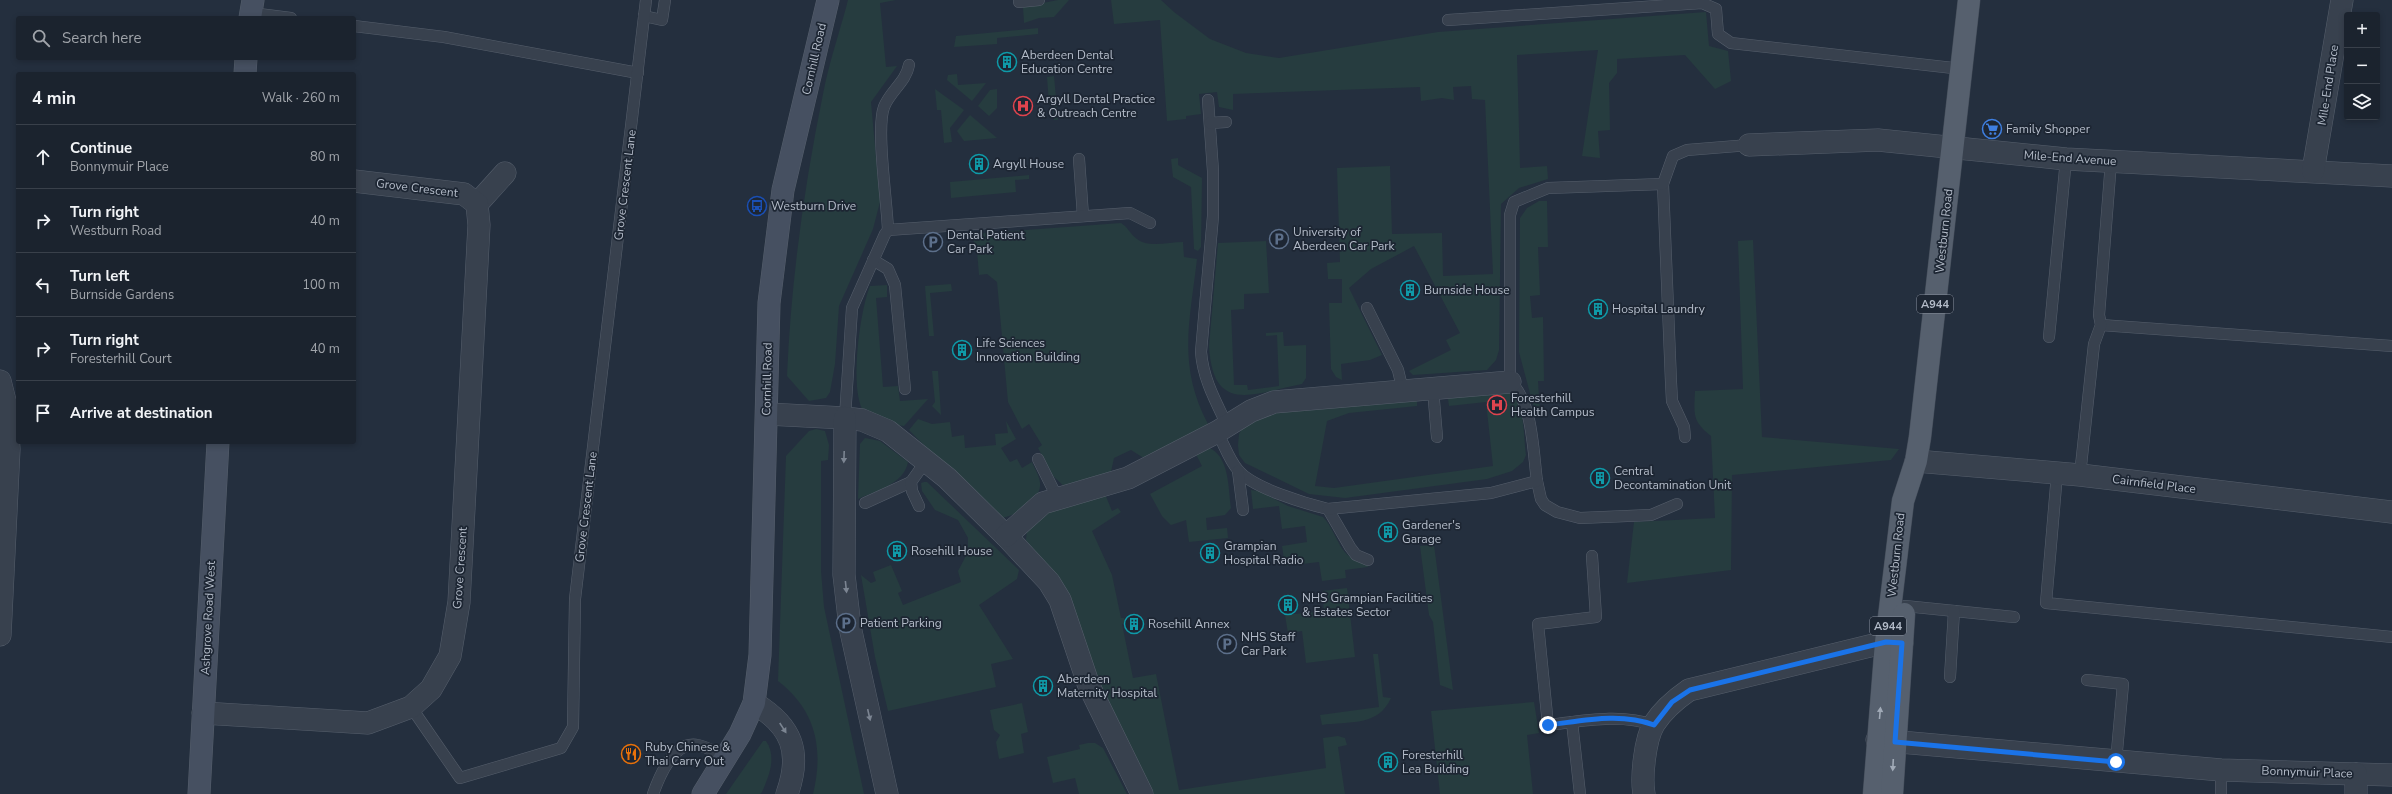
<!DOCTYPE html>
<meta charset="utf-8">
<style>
:root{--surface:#1b232e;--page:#282f3a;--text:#f1f3f6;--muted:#a0a4aa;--line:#39404a}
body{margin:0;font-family:"Nunito Sans",sans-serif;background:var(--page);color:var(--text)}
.controls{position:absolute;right:12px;top:12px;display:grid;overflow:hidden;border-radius:4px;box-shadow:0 2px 6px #0003}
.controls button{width:36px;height:36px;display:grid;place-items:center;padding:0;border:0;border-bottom:1px solid var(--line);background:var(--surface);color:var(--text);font:20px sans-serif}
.stop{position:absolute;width:12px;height:12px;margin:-9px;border:3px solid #1a73e8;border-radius:50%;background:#fff}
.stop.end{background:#1a73e8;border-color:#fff;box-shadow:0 1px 4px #0008}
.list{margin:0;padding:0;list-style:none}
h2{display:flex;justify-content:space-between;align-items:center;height:52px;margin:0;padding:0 16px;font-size:17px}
h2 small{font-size:13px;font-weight:400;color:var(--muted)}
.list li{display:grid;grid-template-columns:26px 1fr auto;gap:12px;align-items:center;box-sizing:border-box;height:64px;padding:0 16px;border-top:1px solid var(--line)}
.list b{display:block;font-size:15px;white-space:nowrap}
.list p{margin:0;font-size:13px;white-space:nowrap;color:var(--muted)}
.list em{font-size:13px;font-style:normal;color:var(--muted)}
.icon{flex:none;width:22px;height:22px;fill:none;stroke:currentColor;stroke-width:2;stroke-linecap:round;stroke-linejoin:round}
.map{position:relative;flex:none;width:2392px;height:794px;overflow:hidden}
.search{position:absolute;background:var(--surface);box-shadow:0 2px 6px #0003;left:16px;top:16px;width:340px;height:44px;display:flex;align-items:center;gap:10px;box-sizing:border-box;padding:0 14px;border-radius:4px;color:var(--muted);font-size:15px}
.panel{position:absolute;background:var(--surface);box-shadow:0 2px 6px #0003;left:16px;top:72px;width:340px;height:372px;border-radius:4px}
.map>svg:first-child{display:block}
</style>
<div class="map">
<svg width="2392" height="794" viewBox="0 0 2392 794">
<rect width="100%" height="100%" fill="#242f3e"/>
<g fill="#263c3f">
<path d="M848,0H896L880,3L886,67L897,66L871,102L880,202L873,229L839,306L835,364L830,392L826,398L809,401L787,376C791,281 804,187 823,94C829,62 840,31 848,0Z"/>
<path d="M1058,0H1069L1054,17L1039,18L1024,23L1023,7Z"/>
<path d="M1111,0H1161L1174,12L1210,39L1246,53L1279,58L1438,32L1706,12L1709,46L1728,51L1731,81L1715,89L1685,55L1617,59V73L1609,83L1610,130L1598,131L1600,158L1582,156L1598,50L1517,55L1520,168L1547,166L1548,179L1519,188L1501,204L1499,350L1496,360L1487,370L1413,375L1409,371L1451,350L1446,340L1460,333L1414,246L1371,269L1349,288L1382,355L1370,360L1341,364L1342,380L1336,377L1331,369L1329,303H1342V279H1328L1327,263L1340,262L1337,168L1390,166L1392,234L1442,233L1443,276L1493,274L1485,100L1472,99L1471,86L1453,87L1454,100L1442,98L1421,101L1420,87L1233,94V110L1219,107L1217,92L1199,94L1201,114L1186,116V119L1167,121L1160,20L1114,24Z"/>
<path d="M1038,28V34L997,38V44L954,47L956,36Z"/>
<path d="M957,74L958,85L986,83L972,101L947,80L948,75Z"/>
<path d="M1054,76L1058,120H1054L1053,104H1049L1047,77Z"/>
<path d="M935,89L964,110L950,128L952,142L944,143L941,110H937Z"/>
<path d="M997,89V108L989,116L978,106L990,90Z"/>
<path d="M970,115L997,138L964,141L957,131Z"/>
<path d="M1178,158V165L1202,178L1201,247L1198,251L1194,249L1191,187L1173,177L1171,159Z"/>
<path d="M1029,175V179L1015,180L1016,192L951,198L950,182Z"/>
<path d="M1539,201H1547L1548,247H1538L1540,295L1530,296L1532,318L1543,317L1544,381H1538L1540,414L1535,412L1519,352L1520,218L1527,208Z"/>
<path d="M1121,223C1128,227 1130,234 1137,239C1148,248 1169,242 1183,242L1184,257L1197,259C1190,321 1177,365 1208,424L1152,457H1142L1131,450L1114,458L1111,472L1065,487L1053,476L1038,448L1042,445L1029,424L1022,429L1008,402L997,282L987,274L979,275L977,250L971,234Z"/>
<path d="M1753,240L1762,437L1899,449L1891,460L1732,475L1731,570L1627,583L1634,522L1715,518L1711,436C1692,421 1694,414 1695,391L1743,389L1738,241Z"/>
<path d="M1266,241L1269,293L1244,294V309L1231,310L1234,385H1247L1248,390L1279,386L1277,335L1266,336V333L1283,332L1284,346L1306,345V378L1302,384C1254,393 1213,416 1209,346L1218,243Z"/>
<path d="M951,284L952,291L930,293L934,336H929L925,286Z"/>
<path d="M887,285V297L876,298L883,387L898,386L900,401L928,399L904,426L896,425L864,412C849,390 860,310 870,286Z"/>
<path d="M932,371H938L941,415L932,406L935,402Z"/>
<path d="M1506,390C1526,401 1523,435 1526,455L1523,462L1512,471L1487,479L1345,498L1309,494L1245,463L1239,455L1238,445L1239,434L1243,427L1273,413L1417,400V406L1349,413L1327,421L1315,486L1334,488L1493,466L1486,402L1449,406L1448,399L1451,395Z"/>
<path d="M918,419L932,424L950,422L952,437L964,435L965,448L996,445L995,434L1008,433L1006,421L1016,439L1001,448L1010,462L1017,459L1022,468L1032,462C1035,470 1041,478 1040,486C1039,502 1015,516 1001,518L985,507L909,430Z"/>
<path d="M816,429L825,431L829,445L828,460L821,461V571L824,607L864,794H813C824,749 816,710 778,681L786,456L809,431Z"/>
<path d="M865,438L880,441L908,462C904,484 876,491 858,499L860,444Z"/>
<path d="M1207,447C1230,455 1228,488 1231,508L1225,515L1206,518L1207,530L1227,528L1228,538L1189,542L1186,520L1171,525L1162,516L1150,494L1202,466L1195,452Z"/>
<path d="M924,482H927L1019,570L1017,579L979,605L1013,659L991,664L996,687L888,711L875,657L861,575L871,583L876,581L873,572L891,565L902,591L898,593L903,605L961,582L958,571L968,552V538L958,520L935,510L922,491L921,483Z"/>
<path d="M1251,490L1259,491L1288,506L1323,517C1339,534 1339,562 1367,562L1368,567L1345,570L1346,578L1322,581L1319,562L1285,566L1282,546L1307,542L1305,526L1282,529L1279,506L1253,509Z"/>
<path d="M1105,494L1112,511L1118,508L1121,512L1092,531L1112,575L1121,618H1124L1125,623L1122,624L1133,678L1156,674L1179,790L1326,768L1323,738L1338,736L1345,738L1347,745L1338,747L1345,794H1153L1116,722L1037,557L1026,540L1027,530L1039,515Z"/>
<path d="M1434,545L1453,690L1440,685L1433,622L1429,615L1420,546Z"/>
<path d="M1347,588L1355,657L1306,663L1302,631L1288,633L1285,615L1324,611L1322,591Z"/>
<path d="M1373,654H1378L1383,697L1391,698C1378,727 1349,721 1322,725L1320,715L1379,707Z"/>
<path d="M1534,702L1539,733L1527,735L1533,794H1440L1431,711Z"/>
<path d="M1022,703L1028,732L1021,734L1024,753L999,759L996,742L1000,735L994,730L990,710Z"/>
<path d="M763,741H766C777,757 769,776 762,792L760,794H726Z"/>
<path d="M1088,743H1095L1103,748L1127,794H1079L1075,778L1053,783L1047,757L1080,749L1079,745Z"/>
</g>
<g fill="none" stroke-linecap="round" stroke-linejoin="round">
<g stroke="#565f6c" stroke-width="12">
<g id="lane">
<path d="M1019,2L1039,0"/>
<path d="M251,13L291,18"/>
<path d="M644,16L662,20L665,0"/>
<path d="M1448,20L1702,3L1716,9L1718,34L1731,43L1962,69"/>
<path d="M354,26L444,37L638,73"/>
<path d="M1208,100L1213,171V216L1201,352C1203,379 1216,402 1227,425"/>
<path d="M1210,123L1226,122"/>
<path d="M1079,159L1083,216"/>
<path d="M1663,184L1671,382L1672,401L1684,427L1685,437"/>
<path d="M888,230L1130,213L1150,223"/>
<path d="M873,260L888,269L895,285L905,389"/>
<path d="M1367,308L1398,370L1403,391"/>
<path d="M2101,325L2392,346"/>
<path d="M2049,337L2066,159"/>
<path d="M1433,389L1437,437"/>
<path d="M845,418L852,308L885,234L888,230C887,202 876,128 884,107C890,91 906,82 909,65"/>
<path d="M1217,432C1224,444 1229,460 1238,470C1252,488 1307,504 1328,509L1350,547L1356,555L1368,560"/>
<path d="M1038,459L1058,499"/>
<path d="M1238,471L1243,510"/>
<path d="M2057,474L2046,603L2392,637"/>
<path d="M2080,475L2094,344L2101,325L2099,315L2111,162"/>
<path d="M1537,481L1541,499L1545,505L1557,512L1580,518L1651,515L1677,504"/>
<path d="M865,503L911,482"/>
<path d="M919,506L912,491L911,482L926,461"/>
<path d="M1328,509L1491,493L1537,481C1533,452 1533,401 1510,382V215L1514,202L1548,188L1663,184L1673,156L1687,150L1749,145"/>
<path d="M1592,556L1596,617L1538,624L1548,725C1582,721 1620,713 1654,725"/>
<path d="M1905,606L2014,617"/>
<path d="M1950,677L1954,611"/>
<path d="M2087,680L2123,684L2116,762"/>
<path d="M411,707L460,778L561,748L573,727L575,599L646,0"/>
<path d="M1572,722L1580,794"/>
<path d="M653,794C659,777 674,740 698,745C707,747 717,753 727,757"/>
<path d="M2221,794V770"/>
</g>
</g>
<g stroke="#565f6c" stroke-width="23">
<g id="street">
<path d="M1749,145L1878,140L2066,159L2392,176"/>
<path d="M2313,171L2342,0"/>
<path d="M477,204L505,173"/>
<path d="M0,381L6,405L9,449L0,635"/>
<path d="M767,414L845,418L862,420L888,431L947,478L1006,536L1049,582L1060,600L1089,686L1142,794"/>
<path d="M845,418L844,575L850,627L887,794"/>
<path d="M1916,461L2080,475L2392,512"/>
<path d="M1006,536L1043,503L1128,478L1217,432L1251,411L1274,402L1510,382"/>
<path d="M754,703C792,726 802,752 787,794"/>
<path d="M203,713L368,723L411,707L431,689L450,656L459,602L479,225L477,204L464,194L354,181"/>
<path d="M1877,740L2221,770L2392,775"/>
<path d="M1644,794C1641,777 1645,739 1654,724C1663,710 1676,699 1689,690L1886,642L1902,643"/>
<path d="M2356,794V774"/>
</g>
</g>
<g stroke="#565f6c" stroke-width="23">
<g id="secondary">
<path d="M250,18L253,0"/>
<path d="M245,74L246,58"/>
<path d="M199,794L218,442"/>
<path d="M703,794L740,734L754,703L760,655L769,303L783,190L828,0"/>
</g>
</g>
<g stroke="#414a57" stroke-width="23">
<g id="primary">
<path d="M1874,794L1886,642L1903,501L1916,461L1920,437L1969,0"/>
<path d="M1892,794L1904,614"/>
</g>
</g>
<use href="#lane" stroke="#38414e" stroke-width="11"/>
<use href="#street" stroke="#38414e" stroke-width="22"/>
<use href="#secondary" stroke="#465061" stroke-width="22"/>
<use href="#primary" stroke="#56606e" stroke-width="22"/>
</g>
<defs><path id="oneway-solid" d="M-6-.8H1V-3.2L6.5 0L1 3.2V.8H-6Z"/></defs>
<g fill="#7c8592">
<use href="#oneway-solid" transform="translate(844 457) rotate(92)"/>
<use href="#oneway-solid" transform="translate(846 587) rotate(84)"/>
<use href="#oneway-solid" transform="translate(869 715) rotate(77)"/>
<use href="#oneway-solid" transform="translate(783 728) rotate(57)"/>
</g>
<g fill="#a1aab7">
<use href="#oneway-solid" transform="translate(1880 713) rotate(-85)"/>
<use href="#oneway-solid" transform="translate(1893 765) rotate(93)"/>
</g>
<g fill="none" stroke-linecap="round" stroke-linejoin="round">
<path stroke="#1a73e8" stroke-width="5" d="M1548,725C1582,721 1620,712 1654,725L1672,702L1690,690L1886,642L1902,643L1895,742L2116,762"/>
</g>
<defs>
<g id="building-ring" transform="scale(1)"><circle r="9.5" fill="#1d2633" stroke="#0f9aa8" stroke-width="1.5"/><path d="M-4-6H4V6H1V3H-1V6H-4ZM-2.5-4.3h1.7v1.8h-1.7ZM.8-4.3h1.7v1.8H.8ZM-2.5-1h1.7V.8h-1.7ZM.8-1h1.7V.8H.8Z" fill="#0f9aa8"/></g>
<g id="hospital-ring" transform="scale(1)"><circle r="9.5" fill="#1d2633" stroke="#e0444e" stroke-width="1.5"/><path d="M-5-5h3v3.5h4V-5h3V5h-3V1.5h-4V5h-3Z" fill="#e0444e"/></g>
<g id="supermarket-ring" transform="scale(1)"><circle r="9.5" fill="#1d2633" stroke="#3f7fe0" stroke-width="1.5"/><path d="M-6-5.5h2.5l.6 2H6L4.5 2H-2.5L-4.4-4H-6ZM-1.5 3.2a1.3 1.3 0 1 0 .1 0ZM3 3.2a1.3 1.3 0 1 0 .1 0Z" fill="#3f7fe0"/></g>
<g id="bus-ring" transform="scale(1)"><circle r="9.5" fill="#1d2633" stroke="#1a4fb4" stroke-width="1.5"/><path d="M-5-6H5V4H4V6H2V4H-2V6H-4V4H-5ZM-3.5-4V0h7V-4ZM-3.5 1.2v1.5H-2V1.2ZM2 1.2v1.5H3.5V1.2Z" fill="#1a4fb4"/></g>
<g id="parking-ring" transform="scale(1)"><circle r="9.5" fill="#1d2633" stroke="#5c6f8a" stroke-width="1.5"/><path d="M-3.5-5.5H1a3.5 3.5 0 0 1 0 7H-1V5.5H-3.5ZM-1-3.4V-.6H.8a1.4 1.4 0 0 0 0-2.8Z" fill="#5c6f8a"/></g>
<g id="restaurant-ring" transform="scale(1)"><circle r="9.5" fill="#1d2633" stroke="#e8710a" stroke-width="1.5"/><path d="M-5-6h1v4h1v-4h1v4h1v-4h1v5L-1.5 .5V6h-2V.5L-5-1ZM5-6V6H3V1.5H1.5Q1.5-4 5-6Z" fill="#e8710a"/></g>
</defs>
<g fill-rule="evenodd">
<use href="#building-ring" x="1007" y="62"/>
<use href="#hospital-ring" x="1023" y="106"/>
<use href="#supermarket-ring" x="1992" y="129"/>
<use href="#building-ring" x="979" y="164"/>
<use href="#bus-ring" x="757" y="206"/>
<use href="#parking-ring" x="1279" y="239"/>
<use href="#parking-ring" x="933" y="242"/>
<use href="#building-ring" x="1410" y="290"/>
<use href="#building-ring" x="1598" y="309"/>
<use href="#building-ring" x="962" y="350"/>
<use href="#hospital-ring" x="1497" y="405"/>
<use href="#building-ring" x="1600" y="478"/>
<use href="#building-ring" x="1388" y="532"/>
<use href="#building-ring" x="897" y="551"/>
<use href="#building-ring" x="1210" y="553"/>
<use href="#building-ring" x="1288" y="605"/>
<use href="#parking-ring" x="846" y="623"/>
<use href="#building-ring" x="1134" y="624"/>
<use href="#parking-ring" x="1227" y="644"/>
<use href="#building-ring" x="1043" y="686"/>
<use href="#restaurant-ring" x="631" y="754"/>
<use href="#building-ring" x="1388" y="762"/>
</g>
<g text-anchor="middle" stroke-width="3.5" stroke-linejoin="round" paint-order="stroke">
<g fill="#1d2633" stroke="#878f9c" stroke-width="1">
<rect x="1917" y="295" width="36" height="18" rx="3"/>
<rect x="1870" y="617" width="36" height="18" rx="3"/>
</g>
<g font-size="11" font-weight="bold" fill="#b4bcc9">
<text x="1935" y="308">A944</text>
<text x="1888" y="630">A944</text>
</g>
<g font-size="12" fill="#b4bcc9" stroke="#1d2633" text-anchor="start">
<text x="1021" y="59">Aberdeen Dental<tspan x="1021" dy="14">Education Centre</tspan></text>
<text x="1037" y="103">Argyll Dental Practice<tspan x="1037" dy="14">&amp; Outreach Centre</tspan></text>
<text x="2006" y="133">Family Shopper</text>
<text x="993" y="168">Argyll House</text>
<text x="771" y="210">Westburn Drive</text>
<text x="1293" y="236">University of<tspan x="1293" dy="14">Aberdeen Car Park</tspan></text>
<text x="947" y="239">Dental Patient<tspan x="947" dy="14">Car Park</tspan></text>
<text x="1424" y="294">Burnside House</text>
<text x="1612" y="313">Hospital Laundry</text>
<text x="976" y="347">Life Sciences<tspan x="976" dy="14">Innovation Building</tspan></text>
<text x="1511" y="402">Foresterhill<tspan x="1511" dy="14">Health Campus</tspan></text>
<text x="1614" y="475">Central<tspan x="1614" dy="14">Decontamination Unit</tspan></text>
<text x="1402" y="529">Gardener's<tspan x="1402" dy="14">Garage</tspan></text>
<text x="1224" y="550">Grampian<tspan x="1224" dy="14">Hospital Radio</tspan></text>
<text x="911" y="555">Rosehill House</text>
<text x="1302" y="602">NHS Grampian Facilities<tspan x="1302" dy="14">&amp; Estates Sector</tspan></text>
<text x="860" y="627">Patient Parking</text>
<text x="1148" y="628">Rosehill Annex</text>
<text x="1241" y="641">NHS Staff<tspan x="1241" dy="14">Car Park</tspan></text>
<text x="1057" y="683">Aberdeen<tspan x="1057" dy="14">Maternity Hospital</tspan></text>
<text x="645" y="751">Ruby Chinese &amp;<tspan x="645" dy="14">Thai Carry Out</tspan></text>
<text x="1402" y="759">Foresterhill<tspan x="1402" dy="14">Lea Building</tspan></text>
</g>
<g font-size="12" fill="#b4bcc9" stroke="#1d2633">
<text transform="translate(814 59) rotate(-77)" y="4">Cornhill Road</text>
<text transform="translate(2328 85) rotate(-81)" y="4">Mile-End Place</text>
<text transform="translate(2070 158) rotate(4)" y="4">Mile-End Avenue</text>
<text transform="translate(625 185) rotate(-83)" y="4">Grove Crescent Lane</text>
<text transform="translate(417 188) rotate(7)" y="4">Grove Crescent</text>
<text transform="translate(1944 231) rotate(-84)" y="4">Westburn Road</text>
<text transform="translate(767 379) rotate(-89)" y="4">Cornhill Road</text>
<text transform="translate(2154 484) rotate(7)" y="4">Cairnfield Place</text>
<text transform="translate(586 507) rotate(-83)" y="4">Grove Crescent Lane</text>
<text transform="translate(1896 555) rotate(-84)" y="4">Westburn Road</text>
<text transform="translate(460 568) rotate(-86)" y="4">Grove Crescent</text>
<text transform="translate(208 618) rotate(-87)" y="4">Ashgrove Road West</text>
<text transform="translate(2307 772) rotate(2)" y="4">Bonnymuir Place</text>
</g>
</g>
</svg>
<div class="controls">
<button>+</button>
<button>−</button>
<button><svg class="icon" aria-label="layers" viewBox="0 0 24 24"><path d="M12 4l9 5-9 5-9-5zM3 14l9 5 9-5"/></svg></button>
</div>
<div class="stop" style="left:2116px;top:762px"></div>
<div class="stop end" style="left:1548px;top:725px"></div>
<div class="search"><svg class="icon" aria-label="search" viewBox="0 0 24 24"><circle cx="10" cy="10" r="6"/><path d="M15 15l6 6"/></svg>Search here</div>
<section class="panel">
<h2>4 min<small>Walk · 260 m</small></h2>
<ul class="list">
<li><svg class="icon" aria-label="ahead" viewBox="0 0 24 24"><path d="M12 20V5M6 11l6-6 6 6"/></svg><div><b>Continue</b><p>Bonnymuir Place</p></div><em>80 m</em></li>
<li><svg class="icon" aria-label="right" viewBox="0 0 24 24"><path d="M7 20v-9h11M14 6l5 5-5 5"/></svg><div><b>Turn right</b><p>Westburn Road</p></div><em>40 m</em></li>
<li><svg class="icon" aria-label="left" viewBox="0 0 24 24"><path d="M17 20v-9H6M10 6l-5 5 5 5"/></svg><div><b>Turn left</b><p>Burnside Gardens</p></div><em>100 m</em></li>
<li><svg class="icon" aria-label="right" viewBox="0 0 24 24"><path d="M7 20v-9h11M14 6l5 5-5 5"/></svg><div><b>Turn right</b><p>Foresterhill Court</p></div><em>40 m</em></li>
<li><svg class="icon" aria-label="arrive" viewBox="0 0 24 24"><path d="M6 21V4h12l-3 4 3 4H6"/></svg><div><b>Arrive at destination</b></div></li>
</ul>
</section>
</div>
